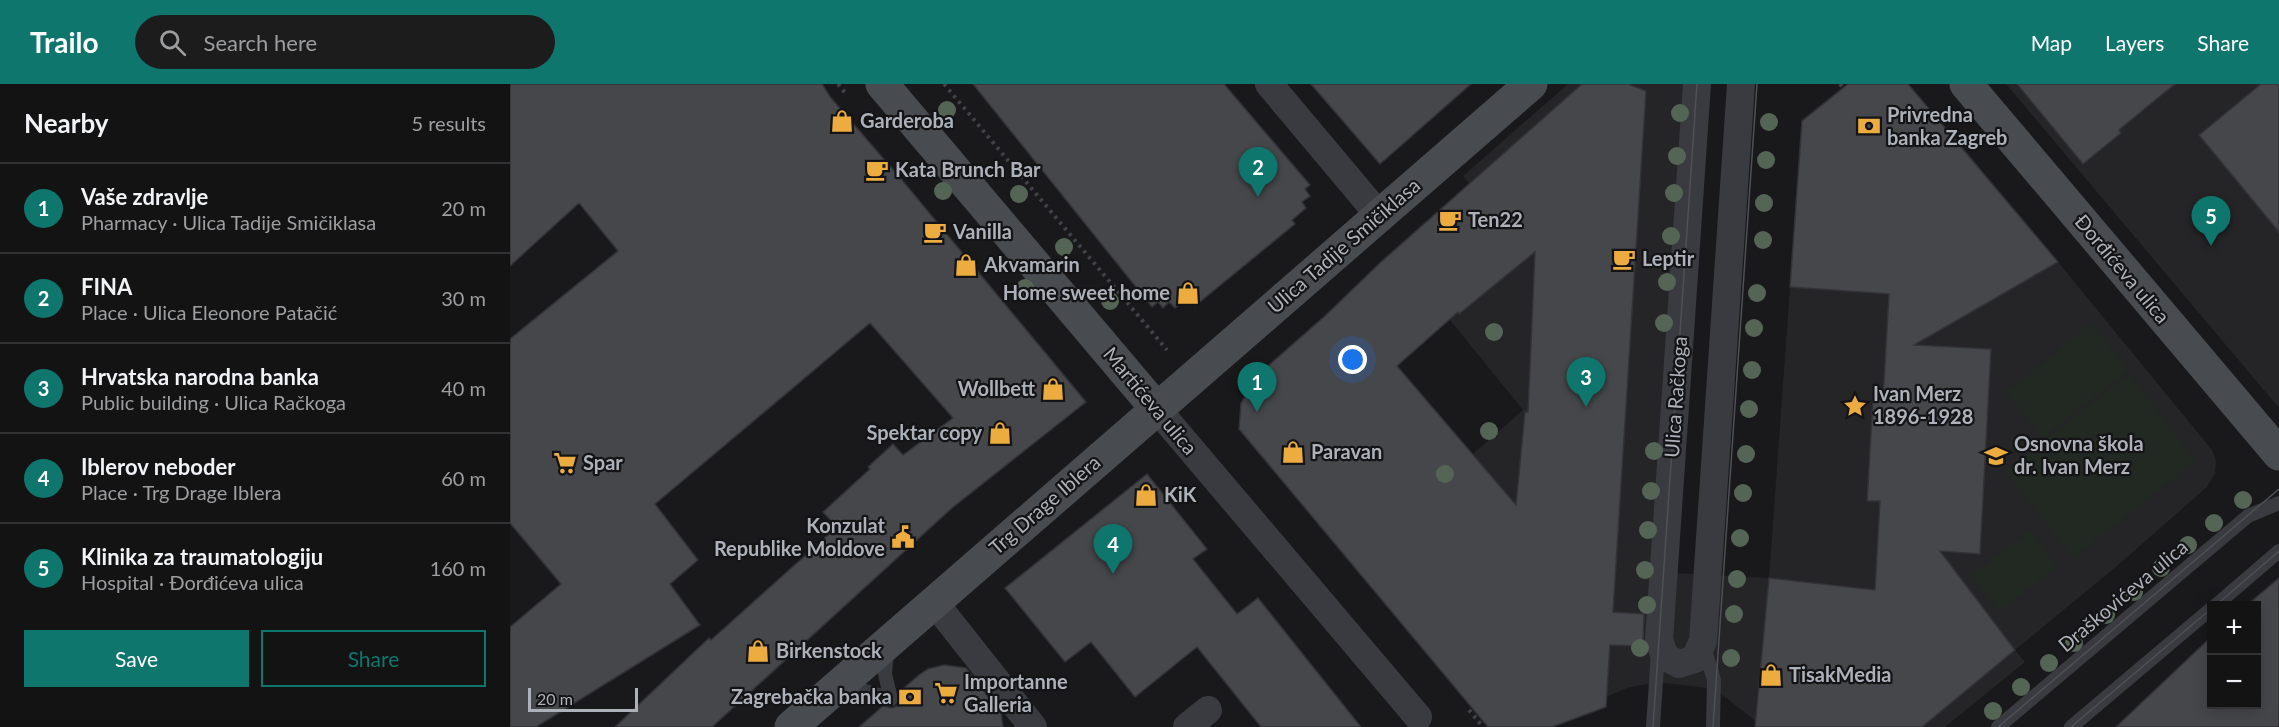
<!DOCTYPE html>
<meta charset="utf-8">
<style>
:root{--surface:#131314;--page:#1c1c1d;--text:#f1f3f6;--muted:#9d9ea0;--line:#323234;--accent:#0f766e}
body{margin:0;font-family:Lato,sans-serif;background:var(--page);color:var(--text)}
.controls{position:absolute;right:18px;bottom:18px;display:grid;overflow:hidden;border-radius:0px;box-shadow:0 3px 15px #0003}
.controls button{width:54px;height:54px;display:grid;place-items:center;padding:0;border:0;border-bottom:2px solid var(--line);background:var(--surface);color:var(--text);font:30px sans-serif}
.scale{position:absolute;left:18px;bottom:15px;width:110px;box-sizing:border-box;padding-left:6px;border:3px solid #acb1ba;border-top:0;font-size:16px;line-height:21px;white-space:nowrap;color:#acb1ba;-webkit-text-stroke:4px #141416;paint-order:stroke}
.you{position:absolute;left:843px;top:276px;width:21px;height:21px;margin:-15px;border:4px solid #fff;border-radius:50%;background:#1a73e8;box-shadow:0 0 0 9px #1a73e833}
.badge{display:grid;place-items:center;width:39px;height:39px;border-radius:50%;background:var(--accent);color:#fff;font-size:20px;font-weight:700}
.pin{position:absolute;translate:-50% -50px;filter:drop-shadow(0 2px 3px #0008)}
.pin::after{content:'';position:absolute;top:32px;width:21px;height:18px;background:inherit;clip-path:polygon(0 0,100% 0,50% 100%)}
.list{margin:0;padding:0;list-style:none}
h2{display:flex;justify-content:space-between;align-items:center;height:78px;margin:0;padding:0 24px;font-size:26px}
h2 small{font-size:20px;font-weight:400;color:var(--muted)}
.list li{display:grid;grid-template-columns:39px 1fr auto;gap:18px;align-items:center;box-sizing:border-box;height:90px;padding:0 24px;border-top:2px solid var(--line)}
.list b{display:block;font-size:22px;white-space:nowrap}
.list p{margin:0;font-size:20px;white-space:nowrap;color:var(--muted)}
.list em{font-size:20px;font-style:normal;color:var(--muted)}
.actions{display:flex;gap:12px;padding:18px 24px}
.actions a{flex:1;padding:14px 0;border:2px solid var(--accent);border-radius:0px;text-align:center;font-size:21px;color:var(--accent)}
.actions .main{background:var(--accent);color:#fff}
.icon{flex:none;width:33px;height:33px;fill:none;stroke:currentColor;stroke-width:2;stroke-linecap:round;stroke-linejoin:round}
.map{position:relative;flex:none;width:1769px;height:643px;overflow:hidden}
header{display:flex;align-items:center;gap:36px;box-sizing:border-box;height:84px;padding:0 30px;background:var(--accent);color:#fff}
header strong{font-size:28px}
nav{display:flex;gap:33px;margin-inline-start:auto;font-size:21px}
.search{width:420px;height:54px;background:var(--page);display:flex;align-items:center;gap:15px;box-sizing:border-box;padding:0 21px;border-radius:33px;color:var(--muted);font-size:22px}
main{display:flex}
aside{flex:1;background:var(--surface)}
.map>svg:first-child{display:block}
</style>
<header>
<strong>Trailo</strong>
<div class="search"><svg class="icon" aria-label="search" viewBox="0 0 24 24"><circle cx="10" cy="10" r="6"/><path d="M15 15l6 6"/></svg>Search here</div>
<nav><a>Map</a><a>Layers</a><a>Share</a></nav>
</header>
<main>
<aside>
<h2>Nearby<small>5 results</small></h2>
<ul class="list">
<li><span class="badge">1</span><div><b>Vaše zdravlje</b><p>Pharmacy · Ulica Tadije Smičiklasa</p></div><em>20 m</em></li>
<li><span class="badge">2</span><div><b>FINA</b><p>Place · Ulica Eleonore Patačić</p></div><em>30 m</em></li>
<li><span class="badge">3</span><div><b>Hrvatska narodna banka</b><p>Public building · Ulica Račkoga</p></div><em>40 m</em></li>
<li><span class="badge">4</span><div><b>Iblerov neboder</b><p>Place · Trg Drage Iblera</p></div><em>60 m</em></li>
<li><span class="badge">5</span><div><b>Klinika za traumatologiju</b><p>Hospital · Đorđićeva ulica</p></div><em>160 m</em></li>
</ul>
<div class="actions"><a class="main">Save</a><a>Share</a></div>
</aside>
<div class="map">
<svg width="1769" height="643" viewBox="0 0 1769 643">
<rect width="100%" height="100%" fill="#19191b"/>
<g fill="#252528">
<path d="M1058,0H1179L1146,488L1259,494L1280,203L1480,217L1548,178L1702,366L1706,377L1705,389L1697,403L1607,482L1505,566L1515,578L1435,643H1253L1205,605L1147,598L1117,604L1096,613V623L1039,643L911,416L1013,326L931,225L940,218L949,230L1008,156L953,92Z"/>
<path d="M1496,0H1769V324Z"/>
</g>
<g fill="#212922">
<path d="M1581,239L1619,286L1533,354L1496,308Z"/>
<path d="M1619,290L1686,377L1563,474L1495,387Z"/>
<path d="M1520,446L1547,483L1489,527L1461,491Z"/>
</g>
<g fill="#46474b" stroke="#333337" stroke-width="1.5" fill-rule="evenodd">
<path d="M0,0H312L321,14L392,96L576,318L442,424L202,643H105L199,554L201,556L327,443L313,428L360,385L358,383L383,360L393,371L443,334L360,239L145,420L188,476L160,500L190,541L26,643H0V543L51,500L0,439V255L108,167L69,119L0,182Z"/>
<path d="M463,0H714L800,101L795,105L800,112L792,118L796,124L782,136L785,140L685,222L679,213L665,224L659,218L653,224L648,218L642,223Z"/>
<path d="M801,0H961L870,80Z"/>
<path d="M1072,0H1118L1136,7L1103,528L1134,530L1133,562L1100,561L1096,623L1042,643H978L729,345L731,319L740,304L741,297L816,231L871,178ZM1025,168L1018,328H1015L1006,421L887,282L948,228L949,230Z"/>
<path d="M1338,0H1398L1548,178L1404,261L1481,265L1470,470L1430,467L1505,566L1412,643H1245L1259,494L1365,506L1370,417H1357L1363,315H1373L1379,210L1280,203L1292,37Z"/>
<path d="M1507,0H1665L1609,46L1611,49L1573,80Z"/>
<path d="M1751,0H1769V148L1689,51Z"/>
<path d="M637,390L697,465L683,475L727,530L748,514L851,643H751L687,563L625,613L581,558L555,578L495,504Z"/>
<path d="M1769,494V643H1606L1701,553V621H1746V522H1736Z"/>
<path d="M434,581L456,584L491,629L493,643H349L373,622L382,624L387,622L390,617L389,608L409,591L418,585Z"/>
</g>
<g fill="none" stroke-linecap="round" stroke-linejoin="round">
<g stroke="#404247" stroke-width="4" stroke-dasharray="3 4.5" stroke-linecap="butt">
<path d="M328,0L337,11"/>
<path d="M434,0L657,266"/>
<path d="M1330,0L1333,4"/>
<path d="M959,626L973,643"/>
</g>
<g stroke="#3a3b40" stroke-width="14">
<path d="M1705,522L1769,467"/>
<path d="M1194,563L1204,596L1203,643"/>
<path d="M377,567L375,590L381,615"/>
<path d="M330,608L352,606L381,615"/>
<path d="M1143,643L1148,567"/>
<path d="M1488,643L1738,432L1769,419"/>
<path d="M1561,643L1702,524"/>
</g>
<g stroke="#3a3b40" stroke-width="28">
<path d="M759,0L869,131"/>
<path d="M1187,0L1149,556L1155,573L1169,580L1185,575L1193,557L1231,0"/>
<path d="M646,324L908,633"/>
<path d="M424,518L523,643"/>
<path d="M677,643L698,626"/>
</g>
<g stroke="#484b50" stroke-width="33">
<path d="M372,0L646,324"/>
<path d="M1456,0L1769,370"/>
<path d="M281,643L1021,0"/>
</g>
<g stroke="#4d5055" stroke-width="1.5">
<path d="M1705,522L1769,467"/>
<path d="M1143,643L1187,0"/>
<path d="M1203,643L1247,0"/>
<path d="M1488,643L1769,405"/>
<path d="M1561,643L1702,524"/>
</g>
</g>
<g fill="#546555">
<circle cx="437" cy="26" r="9"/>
<circle cx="1170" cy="29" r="9"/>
<circle cx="1259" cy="38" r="9"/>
<circle cx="1167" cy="72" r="9"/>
<circle cx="1256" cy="76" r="9"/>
<circle cx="433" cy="107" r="9"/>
<circle cx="1164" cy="109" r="9"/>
<circle cx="509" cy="110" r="9"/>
<circle cx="1254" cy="119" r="9"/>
<circle cx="1161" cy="152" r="9"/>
<circle cx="1253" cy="156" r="9"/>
<circle cx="554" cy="163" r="9"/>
<circle cx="1157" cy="198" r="9"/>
<circle cx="515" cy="204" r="9"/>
<circle cx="1247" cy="209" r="9"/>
<circle cx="600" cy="217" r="9"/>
<circle cx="1154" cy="239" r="9"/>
<circle cx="1244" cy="244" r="9"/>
<circle cx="984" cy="248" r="9"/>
<circle cx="1242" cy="286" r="9"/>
<circle cx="1239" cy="325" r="9"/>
<circle cx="979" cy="347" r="9"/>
<circle cx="1144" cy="367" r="9"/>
<circle cx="1236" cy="370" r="9"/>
<circle cx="935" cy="390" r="9"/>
<circle cx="1141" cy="407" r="9"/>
<circle cx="1233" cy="409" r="9"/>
<circle cx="1733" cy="416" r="9"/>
<circle cx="1704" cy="439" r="9"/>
<circle cx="1138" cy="446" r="9"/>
<circle cx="1230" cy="454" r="9"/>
<circle cx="1678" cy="461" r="9"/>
<circle cx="1651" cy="484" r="9"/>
<circle cx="1135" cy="486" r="9"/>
<circle cx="1227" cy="495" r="9"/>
<circle cx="1624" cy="508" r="9"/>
<circle cx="1137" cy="521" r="9"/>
<circle cx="1224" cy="530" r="9"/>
<circle cx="1596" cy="531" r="9"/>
<circle cx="1564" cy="559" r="9"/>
<circle cx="1130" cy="564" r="9"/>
<circle cx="1221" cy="574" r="9"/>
<circle cx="1539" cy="579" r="9"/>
<circle cx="1511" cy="603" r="9"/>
<circle cx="1483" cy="627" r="9"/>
</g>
<defs>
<g id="shop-bare" transform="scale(1.8)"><path d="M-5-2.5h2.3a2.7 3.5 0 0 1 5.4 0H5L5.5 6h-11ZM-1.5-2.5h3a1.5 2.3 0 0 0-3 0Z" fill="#ecac40" stroke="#141416" stroke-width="2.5" paint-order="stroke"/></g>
<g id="bank-bare" transform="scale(1.8)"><path d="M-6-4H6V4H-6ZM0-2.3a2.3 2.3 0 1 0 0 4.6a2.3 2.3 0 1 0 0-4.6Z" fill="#ecac40" stroke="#141416" stroke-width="2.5" paint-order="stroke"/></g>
<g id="cafe-bare" transform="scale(1.8)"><path d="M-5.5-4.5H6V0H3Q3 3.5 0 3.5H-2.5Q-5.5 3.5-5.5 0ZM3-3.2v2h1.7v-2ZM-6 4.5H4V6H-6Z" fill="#ecac40" stroke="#141416" stroke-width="2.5" paint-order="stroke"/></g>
<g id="sight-bare" transform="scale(1.8)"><path d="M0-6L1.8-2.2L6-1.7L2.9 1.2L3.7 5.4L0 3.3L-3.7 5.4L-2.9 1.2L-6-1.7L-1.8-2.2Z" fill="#ecac40" stroke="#141416" stroke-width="2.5" paint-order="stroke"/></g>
<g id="school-bare" transform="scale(1.8)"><path d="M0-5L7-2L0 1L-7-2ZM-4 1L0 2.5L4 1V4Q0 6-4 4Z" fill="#ecac40" stroke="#141416" stroke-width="2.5" paint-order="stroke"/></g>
<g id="supermarket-bare" transform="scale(1.8)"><path d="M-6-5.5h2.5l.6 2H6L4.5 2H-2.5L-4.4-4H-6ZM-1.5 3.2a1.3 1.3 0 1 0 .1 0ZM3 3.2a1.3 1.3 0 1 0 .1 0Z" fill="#ecac40" stroke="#141416" stroke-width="2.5" paint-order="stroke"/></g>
<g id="civic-bare" transform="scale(1.8)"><path d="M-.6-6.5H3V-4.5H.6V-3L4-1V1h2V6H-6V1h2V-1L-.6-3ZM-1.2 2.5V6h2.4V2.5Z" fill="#ecac40" stroke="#141416" stroke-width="2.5" paint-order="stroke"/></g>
</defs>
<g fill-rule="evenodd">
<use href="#shop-bare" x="332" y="37"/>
<use href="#bank-bare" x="1359" y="42"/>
<use href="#cafe-bare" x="367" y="86"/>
<use href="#cafe-bare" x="940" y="136"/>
<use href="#cafe-bare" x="425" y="148"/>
<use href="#cafe-bare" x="1114" y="175"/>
<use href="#shop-bare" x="456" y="181"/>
<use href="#shop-bare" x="678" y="209"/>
<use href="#shop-bare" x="543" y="305"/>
<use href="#sight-bare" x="1345" y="322"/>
<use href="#shop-bare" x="490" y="349"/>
<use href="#shop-bare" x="783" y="368"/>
<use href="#school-bare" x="1486" y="372"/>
<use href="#supermarket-bare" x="55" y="379"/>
<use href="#shop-bare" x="636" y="411"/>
<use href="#civic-bare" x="393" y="453"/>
<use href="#shop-bare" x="248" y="567"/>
<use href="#shop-bare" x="1261" y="591"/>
<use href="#supermarket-bare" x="436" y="609"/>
<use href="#bank-bare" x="400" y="613"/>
</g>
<g text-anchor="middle" stroke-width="4.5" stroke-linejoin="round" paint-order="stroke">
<g font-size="20" font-weight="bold" fill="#acb1ba" stroke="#141416" text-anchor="start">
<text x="1377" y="38">Privredna<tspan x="1377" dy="23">banka Zagreb</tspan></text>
<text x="350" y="44">Garderoba</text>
<text x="385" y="93">Kata Brunch Bar</text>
<text x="958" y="143">Ten22</text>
<text x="443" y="155">Vanilla</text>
<text x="1132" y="182">Leptir</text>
<text x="474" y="188">Akvamarin</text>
<text x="660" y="216" text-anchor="end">Home sweet home</text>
<text x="525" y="312" text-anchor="end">Wollbett</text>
<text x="1363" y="317">Ivan Merz<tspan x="1363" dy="23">1896-1928</tspan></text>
<text x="472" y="356" text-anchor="end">Spektar copy</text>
<text x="1504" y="367">Osnovna škola<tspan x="1504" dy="23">dr. Ivan Merz</tspan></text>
<text x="801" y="375">Paravan</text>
<text x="73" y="386">Spar</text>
<text x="654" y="418">KiK</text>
<text x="375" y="449" text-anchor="end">Konzulat<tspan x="375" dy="23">Republike Moldove</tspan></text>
<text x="266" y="574">Birkenstock</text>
<text x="1279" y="598">TisakMedia</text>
<text x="454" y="605">Importanne<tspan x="454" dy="23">Galleria</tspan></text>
<text x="382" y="620" text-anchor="end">Zagrebačka banka</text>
</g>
<g font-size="20" fill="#acb1ba" stroke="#141416">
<text transform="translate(834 162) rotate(-41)" y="7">Ulica Tadije Smičiklasa</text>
<text transform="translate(1612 185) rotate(50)" y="7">Đorđićeva ulica</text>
<text transform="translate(1166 313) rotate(-86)" y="7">Ulica Račkoga</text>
<text transform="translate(640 317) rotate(50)" y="7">Martićeva ulica</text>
<text transform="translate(535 421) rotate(-41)" y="7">Trg Drage Iblera</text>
<text transform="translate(1613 512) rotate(-40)" y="7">Draškovićeva ulica</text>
</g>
</g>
</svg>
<div class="controls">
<button>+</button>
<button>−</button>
</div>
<div class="scale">20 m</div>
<div class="you"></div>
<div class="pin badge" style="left:747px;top:328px">1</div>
<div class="pin badge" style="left:748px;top:113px">2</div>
<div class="pin badge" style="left:1076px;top:323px">3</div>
<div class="pin badge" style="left:603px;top:490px">4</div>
<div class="pin badge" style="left:1701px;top:162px">5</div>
</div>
</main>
